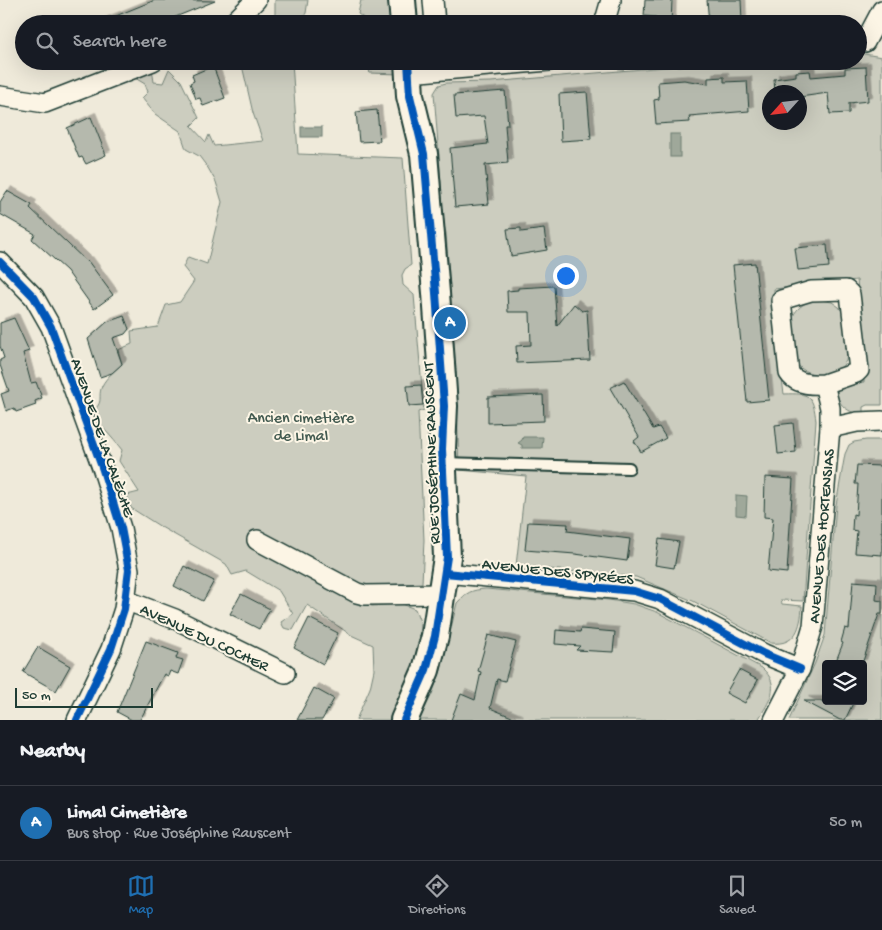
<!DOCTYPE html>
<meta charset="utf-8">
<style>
:root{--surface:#171b24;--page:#242831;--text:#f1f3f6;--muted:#9ea1a6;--line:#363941;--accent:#1f6fb2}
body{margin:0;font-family:"Gochi Hand",sans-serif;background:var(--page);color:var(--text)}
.controls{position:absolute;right:15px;bottom:15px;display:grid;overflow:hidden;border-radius:5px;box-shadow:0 5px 20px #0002}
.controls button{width:45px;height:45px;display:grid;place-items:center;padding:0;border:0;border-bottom:1px solid var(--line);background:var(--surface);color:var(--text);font:25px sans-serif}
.compass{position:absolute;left:762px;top:85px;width:45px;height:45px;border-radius:50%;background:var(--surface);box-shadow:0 5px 20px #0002;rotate:243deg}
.scale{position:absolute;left:15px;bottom:12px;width:138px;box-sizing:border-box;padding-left:5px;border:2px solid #1f3d34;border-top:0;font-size:14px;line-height:18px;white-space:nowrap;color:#1f3d34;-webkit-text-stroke:4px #fcf5e5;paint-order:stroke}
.you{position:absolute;left:565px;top:275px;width:18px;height:18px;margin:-12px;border:4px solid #fff;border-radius:50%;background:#1a73e8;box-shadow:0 0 0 8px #1a73e833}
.badge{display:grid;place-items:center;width:32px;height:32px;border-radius:50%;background:var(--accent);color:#fff;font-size:16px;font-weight:700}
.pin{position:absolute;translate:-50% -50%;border:2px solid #fff;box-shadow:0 1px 5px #0006}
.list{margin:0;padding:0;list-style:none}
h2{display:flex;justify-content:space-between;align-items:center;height:65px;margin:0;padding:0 20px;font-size:21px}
h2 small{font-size:16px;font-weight:400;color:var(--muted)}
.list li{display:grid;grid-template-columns:32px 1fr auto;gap:15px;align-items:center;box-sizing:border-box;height:75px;padding:0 20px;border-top:1px solid var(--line)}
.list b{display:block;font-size:19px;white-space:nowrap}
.list p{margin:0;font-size:16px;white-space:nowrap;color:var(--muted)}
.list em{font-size:16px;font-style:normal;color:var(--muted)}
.icon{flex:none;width:28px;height:28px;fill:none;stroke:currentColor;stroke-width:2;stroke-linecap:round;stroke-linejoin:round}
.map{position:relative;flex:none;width:882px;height:720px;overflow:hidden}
.search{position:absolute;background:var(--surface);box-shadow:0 5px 20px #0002;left:15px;right:15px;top:15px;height:55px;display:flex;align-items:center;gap:12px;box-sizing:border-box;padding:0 18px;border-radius:28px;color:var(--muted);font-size:19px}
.sheet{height:140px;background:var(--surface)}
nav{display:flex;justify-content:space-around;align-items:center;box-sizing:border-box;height:70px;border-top:1px solid var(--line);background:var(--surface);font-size:14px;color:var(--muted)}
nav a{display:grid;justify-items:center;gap:2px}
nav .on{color:var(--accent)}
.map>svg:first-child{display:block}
</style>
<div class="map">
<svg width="882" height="720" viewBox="0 0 882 720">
<defs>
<filter id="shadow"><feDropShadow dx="4.5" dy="-4.5" stdDeviation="0" flood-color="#0004"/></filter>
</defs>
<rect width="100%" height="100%" fill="#efeada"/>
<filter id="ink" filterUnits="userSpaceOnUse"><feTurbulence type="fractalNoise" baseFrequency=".02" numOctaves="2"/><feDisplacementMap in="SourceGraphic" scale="10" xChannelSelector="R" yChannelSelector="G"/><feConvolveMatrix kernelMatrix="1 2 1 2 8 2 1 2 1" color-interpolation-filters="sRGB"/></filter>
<g filter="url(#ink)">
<g fill="#cccdbf" stroke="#76857a" fill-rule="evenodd">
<path d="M275,0H308L306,13L299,24H258L261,21L273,20L275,14Z"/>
<path d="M361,0H394L396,24H372L358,14Z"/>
<path d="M858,53L882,57V405H867L863,407V415C849,413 836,405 837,389L847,383L864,382V354L857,280L774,289L777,343L784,394C810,393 813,395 816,421L803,601L781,600L782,604L802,606C801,627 796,646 771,643L693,601L636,577L516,566L526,476L459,470L456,373L446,233L443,221L441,182L434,93L439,85L446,83L491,82L736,61H858ZM770,92H800V122H770Z"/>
<path d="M241,61H292L298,154L403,158L411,265L405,269L402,275L403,285L414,295L424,410L418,412L424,540L422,583L355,586L353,599L372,606L402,604L415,609L421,624L418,657L395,720H356L370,688L374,670L373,645L351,635L307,605L293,630L284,628L281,622L293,614L279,591L246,571L232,575L226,564L161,527L131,508L127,495L139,492L119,461L122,450C112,437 100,426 92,412C105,401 97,398 102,386C106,377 116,370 122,364L118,350L132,344L131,331L158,327L166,305L180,302L194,281L183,267L188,257L207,264L222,202L216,182L208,168L199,156L186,149L180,131L155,114L142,98L148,92L145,84L135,78L139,70L152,69L154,82L163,83L169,69L181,81L199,118L191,126L206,142L209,135L214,146L263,141L253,113Z"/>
<path d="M372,61H399L400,74L369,73Z"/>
<path d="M814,299L832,302L839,307L844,314L848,349L846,361L839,371L832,377C817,375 805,375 795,362C792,334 781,312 814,299Z"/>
<path d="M866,440H882V720H789L815,663L825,635L836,505L845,454L849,445L854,442ZM826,664H863V701H826Z"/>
<path d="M486,589L609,600L634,604L657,612L762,668C782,686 769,701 758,720H419L432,694L441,670L457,603C467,592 471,590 486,589Z"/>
</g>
<g fill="#9fa89a" stroke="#6c7d71">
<rect x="301" y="127" width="21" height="10"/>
<rect x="670" y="134" width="10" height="23"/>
<path d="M523,437H543L542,448H522V445L518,443L522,440Z"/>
<path d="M736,495L747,496L746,516L736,515Z"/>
</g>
<g fill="#b5b9ad" stroke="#1f3d34" filter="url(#shadow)">
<path d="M155,0L215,1L158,24H96Z"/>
<path d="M645,0H672L671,24L656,23V17L644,16Z"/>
<path d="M707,0H741L742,21L709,23Z"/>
<path d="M213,66L225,98L203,106L200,98L196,99L190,83L194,81L192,75Z"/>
<path d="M866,67L868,101L849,103V113L830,114L828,93L800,97V92H775L774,79L796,76V72L810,71L811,77L845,74V68Z"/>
<path d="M724,77V82L747,81L749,111L689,116L690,122L656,124L654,100L659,99L658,82L684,80L708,84V78Z"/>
<path d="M505,91L508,125H505L508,163L485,165L489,204L455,207L450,148L488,144L484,116L456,118L454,95Z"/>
<path d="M587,92L591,139L561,141L559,94Z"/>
<path d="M377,110L380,141L359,142L356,112Z"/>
<path d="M91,117L106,155L86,164L82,157L79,158L67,128Z"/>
<path d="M7,191L32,205L30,208L87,262L88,261L113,295L94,309L67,271L32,239L35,234L0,214V202Z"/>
<path d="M521,228V232L544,229L547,250L511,256L507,229Z"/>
<path d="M827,245L829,267L798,270L795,248Z"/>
<path d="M755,263L769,400L747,402L733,265Z"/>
<path d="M554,286L557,326L574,304L582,311L587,310L590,360L517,363L516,346L531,345L530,312H508L507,291L518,290V288Z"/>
<path d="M124,316L129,329L125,334L113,338L122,364L112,373L100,377L88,339L107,322Z"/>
<path d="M14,318L29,351L23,353L31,383L36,382L42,398L35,401L36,405L16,412L14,408L6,411L1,394L9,391L0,365V360L4,358L0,346V323Z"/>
<path d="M624,381L653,429L659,427L666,438L641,452L634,441L639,437L610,388Z"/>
<path d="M421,385L423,405L409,406L407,386Z"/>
<path d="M543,395L544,421L488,423V397Z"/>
<path d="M793,423L796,452L778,454L775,425Z"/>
<path d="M857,465L880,466L882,469V555L855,553L857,531L852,530L853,514L856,515L858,484H855Z"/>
<path d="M765,477L793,479L787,573L768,571L773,518L764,517Z"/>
<path d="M528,522L568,524L567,531L630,539L627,561L575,554L525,550Z"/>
<path d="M659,539L679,542L674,568L655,565Z"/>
<path d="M184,566L214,581L203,601L174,586Z"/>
<path d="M853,581L877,583L876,600L882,601V614H879L862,664H845L836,661L843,643L841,642L845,628L849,629Z"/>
<path d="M241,594L270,609L259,629L230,614Z"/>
<path d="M309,618L338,633L323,664L294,648Z"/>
<path d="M581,629L615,632L613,652L576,650L580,646L555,644L556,630L580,632Z"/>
<path d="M488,635L516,642L505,681L497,679L490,708L519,720H451L461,694L475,700L481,672L478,671Z"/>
<path d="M146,641L178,653L176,658L183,660L178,674L170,671L168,676L164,674L140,720H132L117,712Z"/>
<path d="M38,647L70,666L56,691L23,672Z"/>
<path d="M739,670L758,680L745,703L726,693Z"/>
<path d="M314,688L334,699L322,720H297Z"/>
<path d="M804,701H854L845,720H840Z"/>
</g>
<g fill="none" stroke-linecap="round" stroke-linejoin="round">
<g stroke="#1f3d34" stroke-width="14">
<path id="lane" d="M443,463L629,468"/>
</g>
<g stroke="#1f3d34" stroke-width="22">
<g id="street">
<path d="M433,0L435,24"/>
<path d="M232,24L256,0"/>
<path d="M604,24L611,0"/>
<path d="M865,42L882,10"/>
<path d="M409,73L549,61"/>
<path d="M0,96L45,103L153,61"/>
<path d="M0,262L34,297L51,327L103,470L121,528L129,570L124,609L111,649L77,720"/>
<path d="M824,384C812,385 796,384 789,373L781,300L811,291L846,290L850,294L859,370L856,373L824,384L830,408V428"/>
<path d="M257,540L357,593L365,595L442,594"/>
<path d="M445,573L634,591L660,599L764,654L800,669"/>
<path d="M125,600L175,619L285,673"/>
<path d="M774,720L800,669L813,626L830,428L857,422L882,421"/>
</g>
</g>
<g stroke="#1f3d34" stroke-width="30">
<g id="secondary">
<path d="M402,0L404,24"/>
<path d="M404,720L426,670L435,636L447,557L442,449L444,406L436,293L424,154L410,96L408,61"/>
</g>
</g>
<use href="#lane" stroke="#fcf5e5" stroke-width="10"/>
<use href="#street" stroke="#fcf5e5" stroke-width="19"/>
<use href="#secondary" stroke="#fcf5e5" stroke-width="26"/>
<g stroke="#fcf5e5" stroke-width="11">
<g id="cycleway">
<path d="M0,262L34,297L51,327L103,470L121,528L129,570L124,609L111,649L77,720"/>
<path d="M445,573L634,591L660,599L764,654L800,669"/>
<path d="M404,720L426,670L435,636L447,557L442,449L444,406L436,293L424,154L410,96L408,61"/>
</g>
</g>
<use href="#cycleway" stroke="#0057b8" stroke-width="8"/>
</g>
</g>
<g text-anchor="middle" stroke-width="4" stroke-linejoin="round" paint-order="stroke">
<g font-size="16" fill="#425a50" stroke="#fcf5e5">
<text x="301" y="422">Ancien cimetière<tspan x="301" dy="18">de Limal</tspan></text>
</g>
<g font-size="16" fill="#1f3d34" stroke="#fcf5e5">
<text transform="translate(104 437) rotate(71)" y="6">AVENUE DE LA CALÈCHE</text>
<text transform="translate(430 453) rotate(-92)" y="6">RUE JOSÉPHINE RAUSCENT</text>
<text transform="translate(820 536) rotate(-85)" y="6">AVENUE DES HORTENSIAS</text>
<text transform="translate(558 570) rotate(6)" y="6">AVENUE DES SPYRÉES</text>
<text transform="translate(205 636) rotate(25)" y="6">AVENUE DU COCHER</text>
</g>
</g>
</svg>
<div class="controls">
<button><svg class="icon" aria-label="layers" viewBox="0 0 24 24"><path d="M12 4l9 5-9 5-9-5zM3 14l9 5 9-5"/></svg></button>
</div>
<svg class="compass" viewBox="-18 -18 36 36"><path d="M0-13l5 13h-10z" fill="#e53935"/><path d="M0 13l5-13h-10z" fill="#9ea1a6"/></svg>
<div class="scale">50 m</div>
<div class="you"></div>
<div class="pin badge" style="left:450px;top:323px">A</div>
<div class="search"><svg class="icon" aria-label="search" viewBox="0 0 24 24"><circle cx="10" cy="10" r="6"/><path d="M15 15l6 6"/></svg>Search here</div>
</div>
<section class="sheet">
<h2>Nearby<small></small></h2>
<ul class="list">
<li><span class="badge">A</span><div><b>Limal Cimetière</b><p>Bus stop · Rue Joséphine Rauscent</p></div><em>50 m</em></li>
</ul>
</section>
<nav>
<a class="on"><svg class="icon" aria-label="map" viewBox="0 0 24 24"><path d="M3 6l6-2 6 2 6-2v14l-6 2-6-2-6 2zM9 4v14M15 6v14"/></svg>Map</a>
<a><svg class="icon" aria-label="directions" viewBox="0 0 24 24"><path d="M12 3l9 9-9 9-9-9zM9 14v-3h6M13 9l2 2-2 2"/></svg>Directions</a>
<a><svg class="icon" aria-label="saved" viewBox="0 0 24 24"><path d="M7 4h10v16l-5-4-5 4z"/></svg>Saved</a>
</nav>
